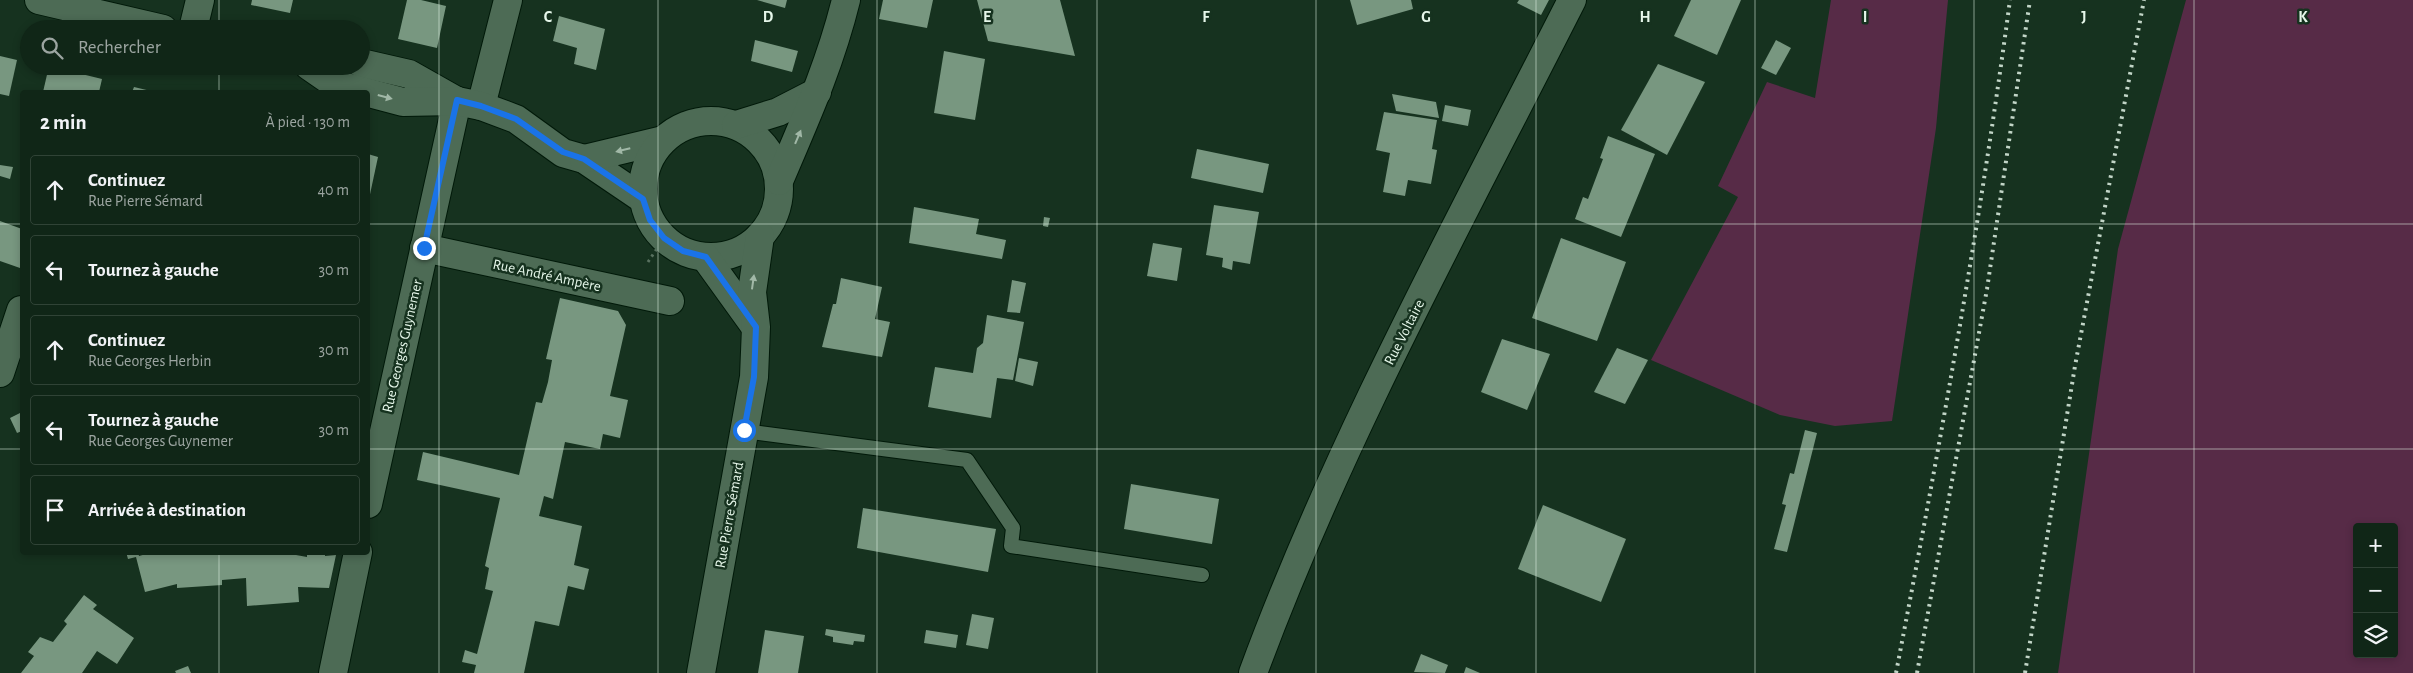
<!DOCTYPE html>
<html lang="fr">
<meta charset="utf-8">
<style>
:root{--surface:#102617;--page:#1e3224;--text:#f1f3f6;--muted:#9ca5a1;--line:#304336}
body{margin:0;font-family:"Alegreya Sans",sans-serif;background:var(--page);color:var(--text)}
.controls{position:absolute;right:15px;bottom:15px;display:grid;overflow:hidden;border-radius:5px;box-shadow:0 2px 8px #0003}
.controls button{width:45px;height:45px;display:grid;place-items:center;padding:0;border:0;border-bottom:1px solid var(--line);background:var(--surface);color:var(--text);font:25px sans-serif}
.stop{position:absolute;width:15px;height:15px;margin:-11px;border:4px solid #1a73e8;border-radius:50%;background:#fff}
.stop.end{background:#1a73e8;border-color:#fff;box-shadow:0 1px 5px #0008}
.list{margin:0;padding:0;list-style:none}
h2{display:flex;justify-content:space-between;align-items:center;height:65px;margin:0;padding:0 20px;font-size:21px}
h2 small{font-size:16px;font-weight:400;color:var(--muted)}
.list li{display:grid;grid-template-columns:32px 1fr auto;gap:15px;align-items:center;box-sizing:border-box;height:70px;margin:0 10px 10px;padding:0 10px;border:1px solid var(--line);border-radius:5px}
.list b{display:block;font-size:19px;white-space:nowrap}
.list p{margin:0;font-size:16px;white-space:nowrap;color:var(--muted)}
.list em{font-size:16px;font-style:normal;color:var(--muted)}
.icon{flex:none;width:28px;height:28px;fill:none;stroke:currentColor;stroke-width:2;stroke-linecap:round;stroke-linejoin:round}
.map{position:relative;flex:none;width:2413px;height:673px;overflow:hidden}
.search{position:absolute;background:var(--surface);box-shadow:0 2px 8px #0003;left:20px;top:20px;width:350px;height:55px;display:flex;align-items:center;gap:12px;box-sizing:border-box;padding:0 18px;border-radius:28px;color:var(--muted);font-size:19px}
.panel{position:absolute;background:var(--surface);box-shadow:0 2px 8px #0003;left:20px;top:90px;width:350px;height:465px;border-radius:5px}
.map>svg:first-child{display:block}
</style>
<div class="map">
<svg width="2413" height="673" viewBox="0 0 2413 673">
<rect width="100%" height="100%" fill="#16321f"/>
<g fill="#572b47" fill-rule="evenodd">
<path d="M1831,0H1948L1936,128L1892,421L1835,426L1780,415L1651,360L1738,197L1718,186L1767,82L1815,98Z"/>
<path d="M2186,0H2413V673H2058L2118,249ZM2357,527H2394V654H2357Z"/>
</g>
<g fill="#789780">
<path d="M252,0H293L290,13L251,5Z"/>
<path d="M407,0H421L446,6L437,48L398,39Z"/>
<path d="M757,0H787L785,8Z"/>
<path d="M883,0H933L927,28L879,19Z"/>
<path d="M977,0H1060L1075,56L988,41Z"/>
<path d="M1350,0H1411L1413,9L1357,25Z"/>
<path d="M1519,0H1549L1541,15L1517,3Z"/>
<path d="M1691,0H1741L1717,55L1674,36Z"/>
<path d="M559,16L605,29L596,70L574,64L577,48L553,41Z"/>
<path d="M755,40L798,51L792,72L751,61Z"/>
<path d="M1776,40L1791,48L1776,75L1761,68Z"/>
<path d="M944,51L985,59L975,120L934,113Z"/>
<path d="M0,56L17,60L9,96L0,94Z"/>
<path d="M1658,64L1705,82L1667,155L1621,130Z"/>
<path d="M49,66L102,79L99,92H43Z"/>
<path d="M134,87L155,92H132Z"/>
<path d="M1392,94L1436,102L1439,118L1396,111Z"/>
<path d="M1445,105L1471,110L1468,126L1442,121Z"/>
<path d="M1384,112L1437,120L1432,149L1437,150L1431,184L1408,180L1405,196L1383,192L1390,153L1376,150Z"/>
<path d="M1608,136L1655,154L1621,237L1575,219L1583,197L1588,199L1603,159L1600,158Z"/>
<path d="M1197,149L1269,164L1263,193L1191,178Z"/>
<path d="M368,154L378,157L369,199L368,198Z"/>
<path d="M0,165L13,167L10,179L0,176Z"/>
<path d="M1214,205L1259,212L1250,264L1233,261L1232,270L1222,267L1223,258L1206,255Z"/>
<path d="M914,207L979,219L976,234L1006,240L1002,259L909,243Z"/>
<path d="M1044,217L1050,218L1048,227L1043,226Z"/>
<path d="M0,221L22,229V260L20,268L0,261Z"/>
<path d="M1561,238L1626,262L1597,341L1532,318Z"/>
<path d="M1153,243L1182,248L1177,281L1147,276Z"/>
<path d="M841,278L882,287L875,319L890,322L882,357L822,347L833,304H836Z"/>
<path d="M1012,280L1026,283L1020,313L1007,312Z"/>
<path d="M560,298L618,311L626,325L610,396L628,400L620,438L603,434L600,449L565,442L553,499L544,496L539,516L582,526L574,565L589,569L584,590L568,586L559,626L535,621L524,673H474L476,665L462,662L465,650L477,654L493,591L485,589L489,568L485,566L500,498L417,480L423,452L519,475L536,402L542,403L548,382L552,360L546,359Z"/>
<path d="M987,315L1024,322L1013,380L997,378L991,418L928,407L935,367L973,373L977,348L983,343Z"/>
<path d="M1502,339L1550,354L1527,410L1481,392Z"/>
<path d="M1617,348L1648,360L1625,404L1594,392Z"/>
<path d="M1019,358L1038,362L1033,386L1015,381Z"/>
<path d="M22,412V431L17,433L10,418Z"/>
<path d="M1805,430L1817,433L1787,552L1774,549L1786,505L1782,504L1790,473L1794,474Z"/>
<path d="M1131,484L1219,499L1212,544L1124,529Z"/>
<path d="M1543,505L1626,539L1601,602L1518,569Z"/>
<path d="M863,508L996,529L988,572L857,548Z"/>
<path d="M126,552H138L139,556L153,552H296V555L307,557V552H325V556L336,555L329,588L298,587L299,602L247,606L246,578L222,580V585L177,588V584L145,592L136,557L128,559Z"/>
<path d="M84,595L97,605L93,609L134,638L117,664L97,651L82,673H21L34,656L28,652L40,637L53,642L67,624L64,621Z"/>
<path d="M972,614L994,618L988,649L966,645Z"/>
<path d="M826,629L865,635L864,642L854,641L853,645L833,642V637L825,635Z"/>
<path d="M765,630L804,636L798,673H758Z"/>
<path d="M926,630L958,635L956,648L924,643Z"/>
<path d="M1421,654L1448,665L1445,673L1414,672Z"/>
<path d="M188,666L191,673H176L175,671Z"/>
<path d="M1466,667L1480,673H1464Z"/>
</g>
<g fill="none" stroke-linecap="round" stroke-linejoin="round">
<g stroke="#001909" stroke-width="16">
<path id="service" d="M744,431L967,460L1013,528L1011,546L1202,575"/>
</g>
<g stroke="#001909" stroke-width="30">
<g id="minor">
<path d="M193,29L200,0"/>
<path d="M481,106L508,0"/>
<path d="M424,248L670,301"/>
<path d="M0,373L21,310"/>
<path d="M368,504L457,101"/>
<path d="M333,673L358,552"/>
<path d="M1253,673C1339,440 1460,221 1572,0"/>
</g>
</g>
<g stroke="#001909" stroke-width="30">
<g id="tertiary">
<path d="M39,0L163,29"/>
<path d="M361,63L409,74L455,100"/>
<path d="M309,66L335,84L403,102L457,101L481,106L516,119L563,153L584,159L643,199"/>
<path d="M584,159L663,140"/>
</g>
</g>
<g stroke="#001909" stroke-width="30">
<g id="secondary">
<circle cx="711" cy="189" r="68"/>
<path d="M736,125L778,112L817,92"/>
<path d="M779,181C805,120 830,65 846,0"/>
<path d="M705,257L754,325"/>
<path d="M701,673L754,377L756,327L752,292L760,236"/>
</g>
</g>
<path stroke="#58715f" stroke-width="3" stroke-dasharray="2.5 4" stroke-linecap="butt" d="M648,262L664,238"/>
<use href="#service" stroke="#4d6b55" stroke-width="14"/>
<use href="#minor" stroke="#4d6b55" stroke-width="28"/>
<use href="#tertiary" stroke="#4d6b55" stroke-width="28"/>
<use href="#secondary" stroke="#4d6b55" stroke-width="28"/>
<g stroke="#c2d5c7" stroke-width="4" stroke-dasharray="2.5 5" stroke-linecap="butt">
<path d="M1896,673C1939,450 1980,225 2010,0"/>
<path d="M1917,673L1987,289L2030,0"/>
<path d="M2025,673L2075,366L2144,0"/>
</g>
</g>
<defs><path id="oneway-solid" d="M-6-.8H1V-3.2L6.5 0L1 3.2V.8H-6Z" transform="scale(1.25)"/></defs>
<g fill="#a1b8a7">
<use href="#oneway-solid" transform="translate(385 97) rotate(15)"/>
<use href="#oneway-solid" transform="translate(798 137) rotate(-67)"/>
<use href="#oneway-solid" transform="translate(623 150) rotate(166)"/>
<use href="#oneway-solid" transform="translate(753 282) rotate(-82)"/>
</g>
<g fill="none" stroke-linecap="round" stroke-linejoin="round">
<path stroke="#1a73e8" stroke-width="6" d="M424,248L457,100L481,106L516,119L563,152L584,159L643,199L650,220L664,238L683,251L706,257L756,327L754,377L744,430"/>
</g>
<path fill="none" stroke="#e6f7ea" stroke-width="1" stroke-opacity="0.55" d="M219,0V29M439,0V673M658,0V673M877,0V673M1097,0V673M1316,0V673M1536,0V673M1755,0V673M1974,0V673M2194,0V673M219,66V92M0,224H22M368,224H2413M0,449H22M368,449H2413M219,552V673"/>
<g text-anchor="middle" stroke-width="5" stroke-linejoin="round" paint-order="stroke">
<g font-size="15" fill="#e6f7ea" stroke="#16321f">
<text transform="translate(547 275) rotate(12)" y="5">Rue André Ampère</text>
<text transform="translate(1404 332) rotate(-63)" y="5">Rue Voltaire</text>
<text transform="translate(402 346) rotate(-77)" y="5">Rue Georges Guynemer</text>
<text transform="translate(729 515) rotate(-80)" y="5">Rue Pierre Sémard</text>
</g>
</g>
<g font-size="16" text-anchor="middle" font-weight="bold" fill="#e6f7ea" stroke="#16321f" stroke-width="5" stroke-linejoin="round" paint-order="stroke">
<text x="548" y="22">C</text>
<text x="768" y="22">D</text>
<text x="987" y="22">E</text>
<text x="1206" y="22">F</text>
<text x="1426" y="22">G</text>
<text x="1645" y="22">H</text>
<text x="1865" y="22">I</text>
<text x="2084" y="22">J</text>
<text x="2303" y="22">K</text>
</g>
</svg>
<div class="controls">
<button>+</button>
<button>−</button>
<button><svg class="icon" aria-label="layers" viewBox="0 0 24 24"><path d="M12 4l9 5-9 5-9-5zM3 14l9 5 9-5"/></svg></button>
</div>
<div class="stop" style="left:744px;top:430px"></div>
<div class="stop end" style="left:424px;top:248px"></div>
<div class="search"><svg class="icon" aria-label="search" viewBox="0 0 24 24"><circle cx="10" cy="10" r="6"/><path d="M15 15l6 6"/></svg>Rechercher</div>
<section class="panel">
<h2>2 min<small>À pied · 130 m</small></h2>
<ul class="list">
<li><svg class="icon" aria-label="ahead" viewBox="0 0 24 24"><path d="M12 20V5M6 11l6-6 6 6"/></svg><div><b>Continuez</b><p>Rue Pierre Sémard</p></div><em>40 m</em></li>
<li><svg class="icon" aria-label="left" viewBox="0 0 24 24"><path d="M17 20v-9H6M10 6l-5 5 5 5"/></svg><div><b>Tournez à gauche</b></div><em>30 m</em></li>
<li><svg class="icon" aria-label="ahead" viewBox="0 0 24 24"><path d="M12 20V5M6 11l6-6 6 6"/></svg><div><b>Continuez</b><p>Rue Georges Herbin</p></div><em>30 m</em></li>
<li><svg class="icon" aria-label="left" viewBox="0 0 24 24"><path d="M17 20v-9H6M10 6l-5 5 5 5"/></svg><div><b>Tournez à gauche</b><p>Rue Georges Guynemer</p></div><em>30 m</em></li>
<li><svg class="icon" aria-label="arrive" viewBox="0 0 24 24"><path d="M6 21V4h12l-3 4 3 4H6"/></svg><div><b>Arrivée à destination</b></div></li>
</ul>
</section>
</div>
